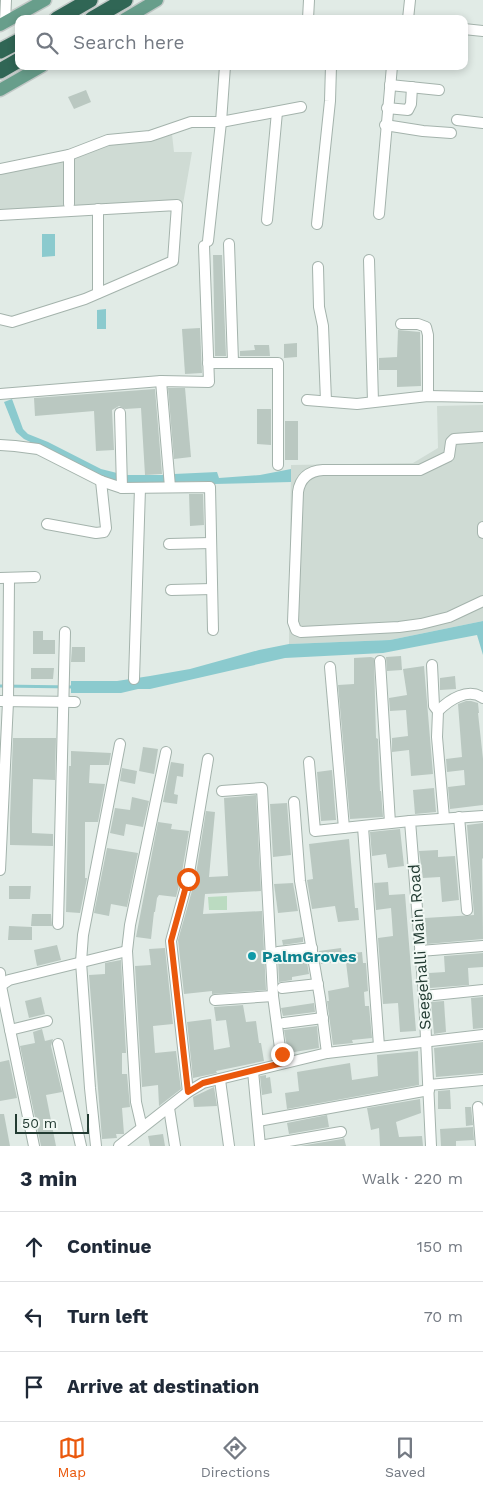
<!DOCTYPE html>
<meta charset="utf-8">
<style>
:root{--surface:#fff;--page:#f6f6f7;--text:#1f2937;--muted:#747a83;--line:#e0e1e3;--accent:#ea580c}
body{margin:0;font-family:"Work Sans",sans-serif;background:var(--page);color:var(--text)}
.scale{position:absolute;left:15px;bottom:12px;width:74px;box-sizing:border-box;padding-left:5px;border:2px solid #223b32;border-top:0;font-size:14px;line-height:18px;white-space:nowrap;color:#223b32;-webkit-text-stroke:4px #f1f8f4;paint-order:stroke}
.stop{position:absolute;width:15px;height:15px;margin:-11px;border:4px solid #ea580c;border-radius:50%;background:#fff}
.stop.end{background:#ea580c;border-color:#fff;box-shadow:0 1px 5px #0008}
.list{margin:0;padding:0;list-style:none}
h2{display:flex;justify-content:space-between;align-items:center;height:65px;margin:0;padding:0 20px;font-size:21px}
h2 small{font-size:16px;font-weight:400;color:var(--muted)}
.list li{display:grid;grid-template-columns:32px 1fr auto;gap:15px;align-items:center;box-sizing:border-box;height:70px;padding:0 20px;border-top:1px solid var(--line)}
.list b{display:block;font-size:19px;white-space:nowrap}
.list em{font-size:16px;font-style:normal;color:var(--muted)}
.icon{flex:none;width:28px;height:28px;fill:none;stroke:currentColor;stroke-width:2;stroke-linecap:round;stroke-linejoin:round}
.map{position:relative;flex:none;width:483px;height:1146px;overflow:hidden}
.search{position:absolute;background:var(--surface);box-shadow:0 2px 8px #0003;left:15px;right:15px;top:15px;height:55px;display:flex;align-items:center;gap:12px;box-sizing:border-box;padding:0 18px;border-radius:10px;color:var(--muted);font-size:19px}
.sheet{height:275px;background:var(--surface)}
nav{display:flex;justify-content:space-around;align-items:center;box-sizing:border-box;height:70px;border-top:1px solid var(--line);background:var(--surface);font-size:14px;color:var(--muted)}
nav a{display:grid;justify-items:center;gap:2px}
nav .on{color:var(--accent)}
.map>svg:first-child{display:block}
</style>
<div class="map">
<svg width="483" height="1146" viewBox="0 0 483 1146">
<rect width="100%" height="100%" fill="#e1ebe6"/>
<g fill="#cfdbd4">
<path d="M172,134L174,152H192L183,204L0,210V172L117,143L151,142Z"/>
<path d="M483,405V621L390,640L289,644L291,465L413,463L438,448L437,406Z"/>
</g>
<path fill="#bbdbc1" d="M227,896V910H209L208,897Z"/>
<g fill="#8bcace">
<path d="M42,234H55V256L42,257Z"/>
<path d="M106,309V329H97V310Z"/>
<path d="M12,399L23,429L28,434L48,442L101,469L117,473L116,481L105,478L24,439L16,432L4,402Z"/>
<path d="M291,469V482L214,484L207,481L174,482V474L217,472L219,478L260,475Z"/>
<rect x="127" y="475" width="37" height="7"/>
<path d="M483,621V655L477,635L383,653L285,658L150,689H138L121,693H71V681H117L150,676L190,669L259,650L289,644L390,640Z"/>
</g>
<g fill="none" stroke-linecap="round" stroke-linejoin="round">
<path stroke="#8bcace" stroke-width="3" d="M0,686L74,687"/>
</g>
<g fill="#bac8c1">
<path d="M86,90L91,102L74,109L68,97Z"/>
<path d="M213,255H222L226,356H215Z"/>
<path d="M200,328L202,373L185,374L182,329Z"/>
<path d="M398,330L420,332L421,386L397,387V370H379V358L397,357Z"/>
<path d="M297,343V357L284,358V344Z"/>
<path d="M254,345H269L270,356H240V351L255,350Z"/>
<path d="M168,388H185L191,457L174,459Z"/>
<path d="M155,389L162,474L145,475L141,408L125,409L119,406L112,410L114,450L96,451L94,411L35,416L34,398Z"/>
<path d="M257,409H271V445L257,444Z"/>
<rect x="285" y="421" width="13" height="39"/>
<path d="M189,494H203L204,525L190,526Z"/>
<path d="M33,631H43V640H55V654H33Z"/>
<path d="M72,647H85V662H71Z"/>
<path d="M401,656L402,670L387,671L386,657Z"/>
<path d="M371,657L374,658L376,738L378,739L380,791H381L383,817L350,819L338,685L354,684V658Z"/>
<path d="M424,666L433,774L411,776L409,750L392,752V738L408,736L406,710L390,711L389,698L407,695L403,669Z"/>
<path d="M31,668H54L53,679H31Z"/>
<path d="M455,676L456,689L440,690V678Z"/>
<path d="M466,701H471L478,703L479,713H478L483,759V805L450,809L448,787L465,785L464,770L447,772L446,759L462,757L458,704Z"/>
<path d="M13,738H56L55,780L33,779L32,819V833L53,834V846L10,845V818Z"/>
<path d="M143,747L158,749L154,774L139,771Z"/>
<path d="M71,751L111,753L109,765H90L89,783L105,784L98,822H85V878H87L80,913L66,912L69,766H71Z"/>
<path d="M171,762L184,764L183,777L177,776L174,794L178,795L177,804L163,802Z"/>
<path d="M122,768L137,771L135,784L120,781Z"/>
<path d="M332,770L336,820L321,821L317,772Z"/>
<path d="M434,788L436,812L415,814L413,790Z"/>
<path d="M256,795L261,891L205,894L203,914L262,911L266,990L212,994V991L184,994L178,940L195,880L206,811L215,812L209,877L228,876L224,798Z"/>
<path d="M132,797L149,801L143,827L126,824L124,836L110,833L115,808L130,810Z"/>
<path d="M287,803L291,855L273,857L270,804Z"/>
<path d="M158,822L172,824L171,829L189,831L181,878L176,897L159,895L157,898L155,912H154L151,939L136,937Z"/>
<path d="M483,823V858L482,859L483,939L427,944L425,918L474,915L467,825Z"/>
<path d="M400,829L404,866L388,868L386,854L372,856L370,832Z"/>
<path d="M349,839L355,908H358L359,920L338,922L335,906L312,909L307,880L313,879L309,844Z"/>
<path d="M107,848L138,853L127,907L111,904L109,916L94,913Z"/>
<path d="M438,850V857L455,856L459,900L442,902L440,877L423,878L419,851Z"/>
<path d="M388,882L389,895L405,894L416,1031L400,1032L398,1003L383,1004L378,938L393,936L392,921L391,908L376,910L374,883Z"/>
<path d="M293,883L298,911L278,913L274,884Z"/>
<path d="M9,886H31L30,899H9Z"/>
<path d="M32,914H51L52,926H31Z"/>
<path d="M9,926L32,927V940H8Z"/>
<path d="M303,937V942L283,945L282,940Z"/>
<path d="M57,945L61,960L37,966L34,950Z"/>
<path d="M165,948L173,1024L153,1026L155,1053L176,1051L181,1089L159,1106L158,1085L142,1087L135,966L151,965L149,949Z"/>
<path d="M341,948L343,961L321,964L319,951Z"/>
<path d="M362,952L363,963H366L368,991L364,992L365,1006H369L372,1038L352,1040L353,1043L333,1045L327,1001H329L328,991L349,987L345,954Z"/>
<path d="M483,953V967L468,968L469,985L430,988L429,973L445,972L444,956Z"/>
<path d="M306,956L309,974L292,977V980L279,982L278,959Z"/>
<path d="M121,960L126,1053H122V1074H127L130,1107L122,1108L124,1134H116L117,1138L102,1139L89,975L105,974V963Z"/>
<path d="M41,997L45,1014L29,1018L25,1001Z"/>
<path d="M483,997V1028L473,1029L471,998Z"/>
<path d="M444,1001L446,1032L434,1034L431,1002Z"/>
<path d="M314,1003L315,1012L283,1016L281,1008Z"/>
<path d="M243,1005L246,1022L256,1021L259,1043H261L264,1061L216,1071L217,1073L193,1078L187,1022L211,1019L214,1050L230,1047L226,1020L216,1021L214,1007Z"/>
<path d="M317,1026L319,1048L288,1053L284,1030Z"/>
<path d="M42,1029L45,1041L53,1039L51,1046L62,1092L46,1095L56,1146H41L20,1046L35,1043L33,1032Z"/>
<path d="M483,1042V1073L436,1077L434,1048Z"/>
<path d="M418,1051L419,1085L287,1109L285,1093L299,1091L297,1072L350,1063L352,1080L378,1076L377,1055Z"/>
<path d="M9,1060L17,1098L0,1101V1062Z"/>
<path d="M266,1075V1078L270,1077L272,1093L262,1095L260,1076Z"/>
<path d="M214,1087L217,1106L194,1107L193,1097Z"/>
<path d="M450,1090L451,1109H438V1091Z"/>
<path d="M420,1099L421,1113L396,1122L399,1137L422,1136L423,1146H380L379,1128L371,1130L367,1108Z"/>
<path d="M465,1107H471L473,1125L466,1126Z"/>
<path d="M0,1114H4L10,1146H0Z"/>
<path d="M327,1115L329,1127L289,1134L287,1123Z"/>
<path d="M473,1127L474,1140L456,1141V1146H441L440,1129Z"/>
<path d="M163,1134L165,1146H150L148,1136Z"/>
<path d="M344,1138L346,1146H300L342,1139Z"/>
</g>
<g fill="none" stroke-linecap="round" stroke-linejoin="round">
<g stroke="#a4b3ac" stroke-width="12">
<g id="minor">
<path d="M308,19L309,0"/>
<path d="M408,19L410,0"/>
<path d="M5,22L6,0"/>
<path d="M464,29L483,31"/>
<path d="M390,85L439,90"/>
<path d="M387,108L408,110L411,104L412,87"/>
<path d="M457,120L483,123"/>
<path d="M385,125L423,131L451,133"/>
<path d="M69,155V204"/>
<path d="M0,169L69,155L108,140L150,136L191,122H221L301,107"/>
<path d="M379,214L392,66"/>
<path d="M0,215L177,205L173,261L85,299L12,322L0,319"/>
<path d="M267,220L277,112"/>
<path d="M317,224L330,101L331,66"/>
<path d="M208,241L221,122L225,66"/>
<path d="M229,244L233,362"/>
<path d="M369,260L373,402"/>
<path d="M318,267L319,307L323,326L326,401"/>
<path d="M98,293V209"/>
<path d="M401,324H418L426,327L428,335V396"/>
<path d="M208,363H278V465"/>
<path d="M161,381L170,487"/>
<path d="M0,394L161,381L209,382L204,246"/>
<path d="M307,400L357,404L428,396L483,397"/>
<path d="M120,413L122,488"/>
<path d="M483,437L454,439L451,442L449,456L420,470H323C309,471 300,478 298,492L293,622L296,630L301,632L399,627L421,624L449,617L483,601"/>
<path d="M0,445L15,446L38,449L101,481L122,488L210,487L213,630"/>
<path d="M47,524L96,533L104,532L106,528L101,481"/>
<path d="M483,527V533"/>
<path d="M169,544L211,543"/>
<path d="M0,578L35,577"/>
<path d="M171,590L212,589"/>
<path d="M380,661L390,823"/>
<path d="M432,665L434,706L438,711"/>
<path d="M330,667L344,828"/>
<path d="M134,679L140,488"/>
<path d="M0,701L75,702"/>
<path d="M309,762L315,831L410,821"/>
<path d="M222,791L262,788L273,996L282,1063"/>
<path d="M294,802L300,881L320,998L327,1053"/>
<path d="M459,817L467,910"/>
<path d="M444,818L437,737L438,711C449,700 468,687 483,698"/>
<path d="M363,827L379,1046"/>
<path d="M0,870L8,702L9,579"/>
<path d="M58,924L65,632"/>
<path d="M420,951L483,946"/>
<path d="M278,952L312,948"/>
<path d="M0,973L1,986L34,1146"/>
<path d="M0,986L9,980L127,951"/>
<path d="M282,988L318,984"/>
<path d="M424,996L483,990"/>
<path d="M215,1000L273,996"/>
<path d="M284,1023L323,1018"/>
<path d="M10,1030L47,1021"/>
<path d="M58,1044L81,1146"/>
<path d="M253,1071L260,1146L341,1132"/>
<path d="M220,1080L229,1146"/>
<path d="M429,1085L483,1080"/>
<path d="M188,1092L171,941L188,879L208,759"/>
<path d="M478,1107L481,1146"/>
<path d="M169,1108L175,1146"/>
<path d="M258,1121L429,1090"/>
<path d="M142,1128L136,1102L127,951L130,925L166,752"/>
<path d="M96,1146L90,1088L81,962L83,935L120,744"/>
<path d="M119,1146L188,1092L203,1083L327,1053L483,1035"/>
<path d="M431,1146L424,996L410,821L483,816"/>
</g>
</g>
<g stroke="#c1c8c6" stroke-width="15">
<g id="major">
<path d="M125,19L157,0"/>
<path d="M0,25L45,0"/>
<path d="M0,90L42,66"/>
</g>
</g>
<g stroke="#c1c8c6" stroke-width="18">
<g id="highway">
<path d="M57,19L90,0"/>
<path d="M92,19L125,0"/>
<path d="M0,51L19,41"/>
<path d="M0,71L19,60"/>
</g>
</g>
<use href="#minor" stroke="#fff" stroke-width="10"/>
<use href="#major" stroke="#689e8b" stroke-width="12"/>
<use href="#highway" stroke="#306655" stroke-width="15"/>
</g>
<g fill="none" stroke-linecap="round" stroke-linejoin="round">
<path stroke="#ea580c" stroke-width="6" d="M188,879L171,941L188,1092L203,1083L282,1063V1054"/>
</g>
<circle fill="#0f9aa8" stroke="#f1f8f4" stroke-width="2" cx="252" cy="956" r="5"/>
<g text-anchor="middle" stroke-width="4" stroke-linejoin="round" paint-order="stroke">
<g font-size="16" fill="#223b32" stroke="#f1f8f4">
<text transform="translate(419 947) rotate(-94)" y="6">Seegehalli Main Road</text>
</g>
<g font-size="16" font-weight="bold" fill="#0d838f" stroke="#f1f8f4" text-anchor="start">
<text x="262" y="962">PalmGroves</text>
</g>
</g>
</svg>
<div class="scale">50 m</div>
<div class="stop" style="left:188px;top:879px"></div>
<div class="stop end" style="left:282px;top:1054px"></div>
<div class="search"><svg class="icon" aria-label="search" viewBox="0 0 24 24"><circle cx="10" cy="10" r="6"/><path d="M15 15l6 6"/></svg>Search here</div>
</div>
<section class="sheet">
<h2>3 min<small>Walk · 220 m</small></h2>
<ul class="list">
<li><svg class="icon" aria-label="ahead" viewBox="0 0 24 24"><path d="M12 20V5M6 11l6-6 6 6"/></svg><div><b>Continue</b></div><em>150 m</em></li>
<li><svg class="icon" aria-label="left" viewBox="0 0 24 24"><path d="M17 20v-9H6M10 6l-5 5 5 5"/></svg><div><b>Turn left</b></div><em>70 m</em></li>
<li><svg class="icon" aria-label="arrive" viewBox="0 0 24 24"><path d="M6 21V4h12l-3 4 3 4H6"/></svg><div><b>Arrive at destination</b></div></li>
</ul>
</section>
<nav>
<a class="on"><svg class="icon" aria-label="map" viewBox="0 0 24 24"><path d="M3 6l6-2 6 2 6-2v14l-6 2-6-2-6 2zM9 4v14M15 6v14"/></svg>Map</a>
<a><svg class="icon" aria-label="directions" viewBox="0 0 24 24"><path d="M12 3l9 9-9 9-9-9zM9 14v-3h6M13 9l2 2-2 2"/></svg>Directions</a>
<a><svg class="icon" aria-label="saved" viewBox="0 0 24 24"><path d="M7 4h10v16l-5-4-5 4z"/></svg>Saved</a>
</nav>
